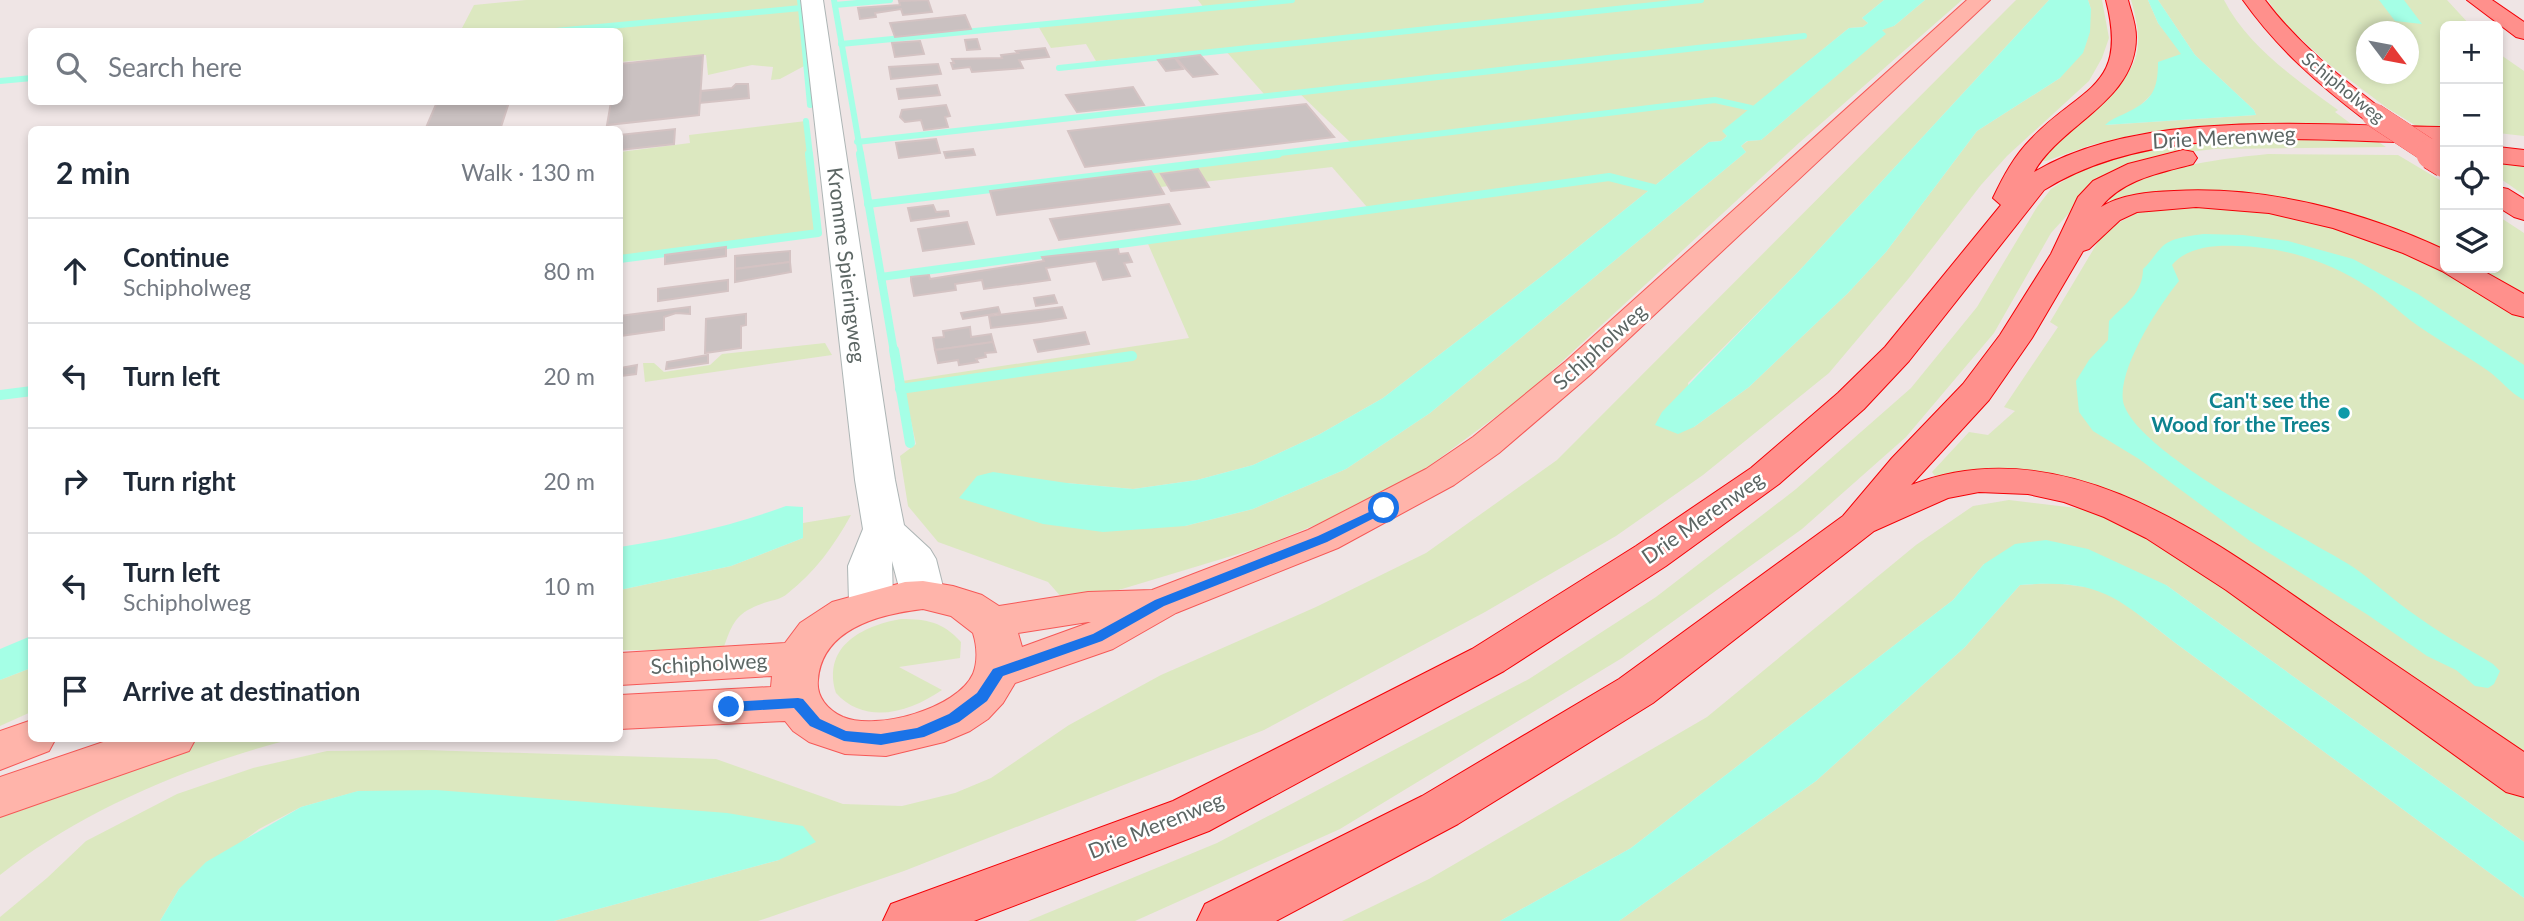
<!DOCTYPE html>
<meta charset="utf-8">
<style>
:root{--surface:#fff;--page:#f2f2f3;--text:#1f2937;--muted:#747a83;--line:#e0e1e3}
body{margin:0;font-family:Lato,sans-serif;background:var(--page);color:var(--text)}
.controls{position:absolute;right:21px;top:21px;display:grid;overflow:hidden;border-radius:10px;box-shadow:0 4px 10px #0003}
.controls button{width:63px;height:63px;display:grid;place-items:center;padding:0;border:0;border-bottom:2px solid var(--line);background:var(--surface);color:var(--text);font:35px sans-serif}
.compass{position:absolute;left:2356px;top:21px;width:63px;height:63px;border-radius:50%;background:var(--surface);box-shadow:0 4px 10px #0003;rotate:122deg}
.stop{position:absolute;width:21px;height:21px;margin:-16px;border:5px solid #1a73e8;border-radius:50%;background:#fff}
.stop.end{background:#1a73e8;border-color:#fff;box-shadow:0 2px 7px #0008}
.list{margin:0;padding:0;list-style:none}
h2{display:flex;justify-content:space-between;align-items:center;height:91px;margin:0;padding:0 28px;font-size:30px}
h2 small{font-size:23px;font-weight:400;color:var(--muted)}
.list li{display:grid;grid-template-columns:46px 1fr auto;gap:21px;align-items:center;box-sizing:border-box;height:105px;padding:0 28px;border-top:2px solid var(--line)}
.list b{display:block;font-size:26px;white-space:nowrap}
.list p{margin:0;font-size:23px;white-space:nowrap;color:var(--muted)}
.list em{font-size:23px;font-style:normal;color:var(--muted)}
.icon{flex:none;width:38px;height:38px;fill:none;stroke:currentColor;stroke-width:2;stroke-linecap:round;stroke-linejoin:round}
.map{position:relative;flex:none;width:2524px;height:921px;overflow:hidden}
.search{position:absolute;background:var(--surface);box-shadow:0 4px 10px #0003;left:28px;top:28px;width:595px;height:77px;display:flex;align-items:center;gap:18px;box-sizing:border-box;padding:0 24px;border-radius:10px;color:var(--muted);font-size:26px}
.panel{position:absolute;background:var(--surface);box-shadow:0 4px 10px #0003;left:28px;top:126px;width:595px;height:616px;border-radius:10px}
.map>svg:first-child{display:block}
</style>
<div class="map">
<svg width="2524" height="921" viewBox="0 0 2524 921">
<rect width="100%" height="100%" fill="#efe5e5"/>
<g fill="#dce8c0" fill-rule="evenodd">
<path d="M526,0H800L806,65L780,79L771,80L773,67L752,65L708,75L706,55L620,62V32H460L474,5Z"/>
<path d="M1198,0H1884L1862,18L1868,23L1863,27L1849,28L1723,131L1727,136L1721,141L1709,142L1542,276L1383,398L1320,434L1253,465L1197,480L1133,489L1067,483L1185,526L1253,509L1346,469L1430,413L1746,152L1741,146L1748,141L1761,140L1885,34L1881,31L1887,27L1894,26L1925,0H1962L1800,142L1529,392L1421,472L1350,511L1258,548L1122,589L1092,597L1063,599L1048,582L938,542L908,506L900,456L916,444L902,381L1189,338L1145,237L1367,207L1332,167L1023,203L1018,183L1350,142L1296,90L1264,94L1224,49L1096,61L1086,44L1051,48L1037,24L1204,8Z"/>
<path d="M2016,0H2049L1799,271L1688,383L1694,427L1749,387L1848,293L1886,252L1977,131L2060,78L2091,9L2088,0H2102L2109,38L2102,58L2089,81L2007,156L1981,185L1909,278L1829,373L1703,475L1616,536L1485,612L1264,730L904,871L758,921H554L779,860L359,791L301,807L259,829L179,889L160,921H0V917L47,878L86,841L177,794L253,768L327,751L424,750L716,759L843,804L902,806L955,793L991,778L1069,725L1161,675L1316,607L1426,553L1557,460Z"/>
<path d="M2131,0H2148L2158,23L2182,54L2154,92L2138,108L2106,125L2256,115L2254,110L2195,55L2158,0H2224C2248,47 2297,80 2338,110L2335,112L2354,126L2206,128L2138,134L2091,145L2046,161L2038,160C2063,137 2125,91 2135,59C2142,40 2136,18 2131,0Z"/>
<path d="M2268,0H2447L2471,26H2445V128L2418,127L2387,108L2326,62L2279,18ZM2366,32H2408V74H2366Z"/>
<path d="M2498,53L2524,71V136L2498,133Z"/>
<path d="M806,121L818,233L620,259V152L690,143L689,135Z"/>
<path d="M2374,139L2386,147L2215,149L2179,153L2081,200L2051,233L1994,333L1906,437L1802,529L1622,658L1340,829L1135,921H1028L1217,843L1529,679L1656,597L1796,489L1911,388L1977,307L2037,207L2051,189L2076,173L2109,158L2145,150L2222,141Z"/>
<path d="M2268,154L2398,155L2445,183V255L2416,241L2328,212L2114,202L2103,199C2154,167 2209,160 2268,154Z"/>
<path d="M2498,159L2524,163V195L2498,177Z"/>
<path d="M2183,206C2235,209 2286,212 2336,227C2403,246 2464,281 2524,315V761L2205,541L1982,470L1935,476L1932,472L1969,432L1988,435L2015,411L2004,407L2058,327L2050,322L2105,230L2137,213Z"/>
<path d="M2498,216L2524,233V299L2470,268H2498Z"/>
<path d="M825,343L832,355L645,382L643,363H654L664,372L710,365L722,354Z"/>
<path d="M2009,500L2093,510L2142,529L2524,794V842L2166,585L1984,564L1953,600L1631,848L1500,921H1342L1429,879L1707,717L1916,545L1973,506Z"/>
<path d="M851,515C834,546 815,572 787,594C781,599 774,600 767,602C737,612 733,620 723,650H620V590L731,566L803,538V523Z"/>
<path d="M2055,583L2093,588L2119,599L2174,642L2524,898V921H1619L1816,781L1965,647L2020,585Z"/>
<path d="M901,619C927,619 943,622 961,642L960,658L899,667L942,690C910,712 866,726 836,693C822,647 861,626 901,619Z"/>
<path d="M31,668V712L0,726V680Z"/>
<path d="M201,739H292C193,764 80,811 0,875V805L141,755Z"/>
</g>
<g fill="#a5ffe6">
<path d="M1884,0H1925L1894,26L1882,30L1886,34L1761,140L1747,141L1741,146L1746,152L1430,413L1346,469L1253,509L1185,526L1103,532L1043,524L959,498L977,476L993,472L1067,483L1133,489L1197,480L1253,465L1320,434L1383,398L1542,276L1709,142L1721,141L1727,136L1722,131L1849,28L1863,27L1868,23L1862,18Z"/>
<path d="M2049,0H2088L2091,9L2090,32L2083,53L2060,78L1977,131L1886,252L1848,293L1749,387L1694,427L1678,434L1655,425L1662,412L1799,271Z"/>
<path d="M2148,0H2158L2195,55L2254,110L2256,115L2105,125C2110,120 2117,117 2124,114C2152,101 2158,91 2158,62L2181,54L2158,23Z"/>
<path d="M2379,0H2404L2422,24L2395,21Z"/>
<path d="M2204,234L2243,235L2288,241L2353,259L2418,294L2524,365V400C2510,393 2500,379 2487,370C2463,353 2432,337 2410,320C2396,309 2383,296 2368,287C2329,261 2283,247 2237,246C2214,245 2187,247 2172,265L2179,281C2159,305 2114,374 2124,405C2142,456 2303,536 2353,567C2372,580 2389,596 2408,610C2435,630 2465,647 2493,664L2500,671L2494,684L2488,688L2475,686L2456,670L2427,656L2368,615L2250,541L2139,459L2093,431L2079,412L2076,381L2089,360L2108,340L2109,321C2125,304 2143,293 2143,269C2151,262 2154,255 2161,248C2171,237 2190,236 2204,234Z"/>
<path d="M786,506L803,507V538L731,566L620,590V547C676,538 732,526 786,506Z"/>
<path d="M2046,540L2088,549L2166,585L2524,842V898L2174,642C2114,595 2099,579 2020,585L1965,647L1816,781L1619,921H1500L1631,848L1953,600L1984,564L2015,544Z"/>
<path d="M31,636V668L0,680V649Z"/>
<path d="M436,790L727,813L803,826L816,842L779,860L554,921H160L179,889L206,862L301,807L358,791Z"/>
</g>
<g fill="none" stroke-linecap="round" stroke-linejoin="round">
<g stroke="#a5ffe6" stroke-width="6">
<path d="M834,0L861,155"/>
<path d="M835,5L890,0"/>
<path d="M801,8L810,105"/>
<path d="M545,32L801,8L800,0"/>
<path d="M841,44L1292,0"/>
<path d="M1059,68L1701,0"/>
<path d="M0,81L32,78"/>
<path d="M806,121L810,155"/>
<path d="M857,142L1804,36"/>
<path d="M1264,155L1715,100L1751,108"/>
</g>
<g stroke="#a5ffe6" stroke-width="8">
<path d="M860,154L894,352"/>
<path d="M868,204L1278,154"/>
<path d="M620,259L818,233L809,154"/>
<path d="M881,277L1609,177L1653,188"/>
</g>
<g stroke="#a5ffe6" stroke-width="10">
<path d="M894,350L910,443"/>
<path d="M900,389L1132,356"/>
<path d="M0,395L32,391"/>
</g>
</g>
<g fill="#cac1c1" stroke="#d4c3c3" stroke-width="2">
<path d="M928,0L932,12L903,15L901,9L875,13L876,17L860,19L858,8L900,5L899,1Z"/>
<path d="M965,15L971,29L895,37L890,23Z"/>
<path d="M977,39L980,49L967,50L965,40Z"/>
<path d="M920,41L924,54L895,57L892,43Z"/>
<path d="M1045,48L1049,57L1019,60L1023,68L972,72L970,67L953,69L951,63H954L952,59L1002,58L1001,55L1018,53L1016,51Z"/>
<path d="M703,55L699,115L607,125L611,102H620V64Z"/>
<path d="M1200,55L1217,74L1193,77L1176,58Z"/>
<path d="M1175,58L1183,69L1166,71L1158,60Z"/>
<path d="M938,64L941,74L891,79L889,67Z"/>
<path d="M736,84H748L749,98L700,103L701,91L732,88Z"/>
<path d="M937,85L940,95L899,99L897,89Z"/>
<path d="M1133,87L1144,105L1077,112L1066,95Z"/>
<path d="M437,102H509L500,130H425Z"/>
<path d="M1306,104L1334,137L1085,167L1068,131Z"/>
<path d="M946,105L950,116L945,117L948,127L924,130L921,120L905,122L900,117L902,110Z"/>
<path d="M675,129L674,144L620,150V135Z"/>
<path d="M936,139L940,153L899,158L896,143Z"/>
<path d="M973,149L975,155L946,158L944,152Z"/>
<path d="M1198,169L1209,187L1171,191L1161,174Z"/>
<path d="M1151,171L1164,194L997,215L990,191Z"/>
<path d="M1169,204L1180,224L1059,240L1050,219Z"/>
<path d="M933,205L936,212L948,211L949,216L911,221L908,208Z"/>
<path d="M967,222L974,244L923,251L918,229Z"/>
<path d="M726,247V256L665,264V255Z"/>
<path d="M1118,249L1119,254L1128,253L1132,262L1124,263L1130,276L1103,280L1096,261L1046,268L1050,280L984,289L982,280L955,284L956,290L914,296L911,281V277L929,275L930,279L1044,261L1042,257Z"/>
<path d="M790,251V262L735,269V256Z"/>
<path d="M790,262L791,272L735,282V269Z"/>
<path d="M728,280V291L658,301V289Z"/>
<path d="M1054,295L1057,303L1036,306L1034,298Z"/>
<path d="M690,307V314L676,313L664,317V330L620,336V316Z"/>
<path d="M998,307L1000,313L963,319L961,313Z"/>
<path d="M1062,307L1066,318L1040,322L991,328L989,316Z"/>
<path d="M746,314V325L741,326V348L705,353L706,319Z"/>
<path d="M970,327L971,337L991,334L993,342L935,350L933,338L944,337L943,331Z"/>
<path d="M1085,332L1089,344L1038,352L1034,340Z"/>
<path d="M993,342L996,352L985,353L986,357L976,359L978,362L959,365L958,360L938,363L935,350Z"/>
<path d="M708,355V363L666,369L667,362Z"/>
<path d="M637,365L636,374L620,376V368Z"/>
</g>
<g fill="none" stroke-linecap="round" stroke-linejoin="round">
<g stroke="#adb5b5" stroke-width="2">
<path id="minor" d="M801,0H823L895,480L904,525L930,549L936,559L945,595L938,605L923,609L908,605L901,595L892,561L893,602L886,612L871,617L856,612L849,602L848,566L863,529L855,480Z"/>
</g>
<g stroke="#f65857" stroke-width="2">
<g id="major">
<path d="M1967,0H1990L1590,375L1499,453L1454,485L1338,548L1176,613L1113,649L1015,683L1003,703L988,719L970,731L944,742L886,756L845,754L809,742L793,731L785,721L620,729V695L771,687L772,676L620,685V653L785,643L800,623L832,602L905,582L923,581L953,586L982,595L999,606L1088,592L1152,590L1308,530L1426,469L1473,437L1566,361ZM923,609L951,616L973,633C977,646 978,661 973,674C957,709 876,731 843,717C828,710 816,697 818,680C822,628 880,614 923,609ZM1091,622L1022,647L1018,633L1088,622Z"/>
<path d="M32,720V738H56L49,751L0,770V731Z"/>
<path d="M115,738H196L189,751L0,817V777Z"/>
</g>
</g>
<g stroke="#f40007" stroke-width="2">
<g id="highway">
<path d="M2106,0H2128C2131,12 2136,24 2136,37C2136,101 2062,123 2034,172C2143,107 2322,126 2445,127V143C2316,143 2158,119 2044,190L1909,361L1864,409L1779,484L1666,566L1504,671L1209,831L974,921H883L891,904L1173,801L1472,649L1636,546L1751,468L1838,393L1885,347L2001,205L1993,198C2003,177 2014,156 2031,139C2081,86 2129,89 2106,0Z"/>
<path d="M2243,0H2265C2298,44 2340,77 2383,110L2387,115L2383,120L2374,123L2365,120C2319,85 2277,48 2243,0Z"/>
<path d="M2467,0H2492L2524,22V39L2516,37Z"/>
<path d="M2498,147L2524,150V166L2498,163Z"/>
<path d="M2183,150L2193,152L2197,158L2193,164C2160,173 2123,179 2101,207C2122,194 2150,192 2174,191C2267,186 2362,211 2445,250V268H2478L2524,294V317L2512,314L2442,271L2403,253L2333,228L2269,213L2196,207L2137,212L2120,220L2089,249L2083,251L2032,338L1989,400L1911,485C2066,425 2215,542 2335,624C2398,667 2461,709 2524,752V797L2506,792L2226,590L2146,538L2104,517L2064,502L2028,494L1979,492L1948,498L1874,531L1653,703L1458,824L1276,921H1197L1205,904L1422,796L1619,679L1843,516L1892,458L1963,384L2000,335L2051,254L2078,197L2093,181L2128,164Z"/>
<path d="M2498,187L2508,189L2524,199V220L2514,217L2498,207Z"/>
</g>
</g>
<use href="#minor" fill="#fff" fill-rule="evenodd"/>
<use href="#major" fill="#ffb4aa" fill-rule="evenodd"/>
<use href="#highway" fill="#ff908c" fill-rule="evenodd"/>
<g stroke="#f40007" stroke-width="24" stroke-linecap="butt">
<path id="highway-bridge-far1" d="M2374,115L2435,155"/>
</g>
<g stroke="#f40007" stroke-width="32" stroke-linecap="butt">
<path id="highway-bridge" d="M2432,154L2445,162"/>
</g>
<use href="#highway-bridge-far1" stroke="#ff908c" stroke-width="24"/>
<use href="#highway-bridge" stroke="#ff908c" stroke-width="31"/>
</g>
<path fill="#1a73e8" d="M1384,505L1390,508L1388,511L1327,542L1164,606L1102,641L1003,676L987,701L959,722L924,737L881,745L844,741L810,726L794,708L729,712L722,707L729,702L798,698L803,699L820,719L846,731L881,734L917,728L949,714L977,693L993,669L1093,634L1155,600L1318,536Z"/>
<circle fill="#0f9aa8" stroke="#fff" stroke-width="2.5" cx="2344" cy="413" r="7"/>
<g text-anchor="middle" stroke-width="5" stroke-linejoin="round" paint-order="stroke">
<g font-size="18" fill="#5c6664" stroke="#fff">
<text transform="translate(2343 88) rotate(39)" y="6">Schipholweg</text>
</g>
<g font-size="21" fill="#5c6664" stroke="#fff">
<text transform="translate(2224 138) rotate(-3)" y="7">Drie Merenweg</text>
<text transform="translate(846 265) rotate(83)" y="7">Kromme Spieringweg</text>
<text transform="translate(1600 347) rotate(-42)" y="7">Schipholweg</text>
<text transform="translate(1703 518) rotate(-35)" y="7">Drie Merenweg</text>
<text transform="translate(709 664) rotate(-3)" y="7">Schipholweg</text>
<text transform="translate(1156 826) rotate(-22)" y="7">Drie Merenweg</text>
</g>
<g font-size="21" font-weight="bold" fill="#0d838f" stroke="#fff" text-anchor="end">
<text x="2330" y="408">Can't see the<tspan x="2330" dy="24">Wood for the Trees</tspan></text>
</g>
</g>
</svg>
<div class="controls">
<button>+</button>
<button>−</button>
<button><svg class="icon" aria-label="locate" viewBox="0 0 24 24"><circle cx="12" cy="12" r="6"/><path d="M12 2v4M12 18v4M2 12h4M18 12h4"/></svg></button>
<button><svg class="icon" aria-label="layers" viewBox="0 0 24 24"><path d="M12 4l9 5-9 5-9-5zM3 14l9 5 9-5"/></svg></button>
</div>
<svg class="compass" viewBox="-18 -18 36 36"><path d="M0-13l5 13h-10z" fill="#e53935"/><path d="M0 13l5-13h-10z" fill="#747a83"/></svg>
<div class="stop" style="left:1384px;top:508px"></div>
<div class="stop end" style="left:729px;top:707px"></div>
<div class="search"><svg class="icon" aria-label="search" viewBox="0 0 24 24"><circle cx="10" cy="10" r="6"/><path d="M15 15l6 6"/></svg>Search here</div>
<section class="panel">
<h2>2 min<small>Walk · 130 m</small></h2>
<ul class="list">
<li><svg class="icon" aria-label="ahead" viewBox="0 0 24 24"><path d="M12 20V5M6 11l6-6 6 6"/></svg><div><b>Continue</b><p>Schipholweg</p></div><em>80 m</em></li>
<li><svg class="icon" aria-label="left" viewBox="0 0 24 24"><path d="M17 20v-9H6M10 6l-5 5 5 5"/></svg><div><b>Turn left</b></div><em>20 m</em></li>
<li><svg class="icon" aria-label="right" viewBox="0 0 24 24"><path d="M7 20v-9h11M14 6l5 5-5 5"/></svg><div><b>Turn right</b></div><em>20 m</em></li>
<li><svg class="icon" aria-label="left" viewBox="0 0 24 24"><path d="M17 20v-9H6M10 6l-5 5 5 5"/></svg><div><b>Turn left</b><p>Schipholweg</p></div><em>10 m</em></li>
<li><svg class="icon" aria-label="arrive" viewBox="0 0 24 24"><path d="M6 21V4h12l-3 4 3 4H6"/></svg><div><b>Arrive at destination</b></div></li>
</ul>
</section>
</div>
